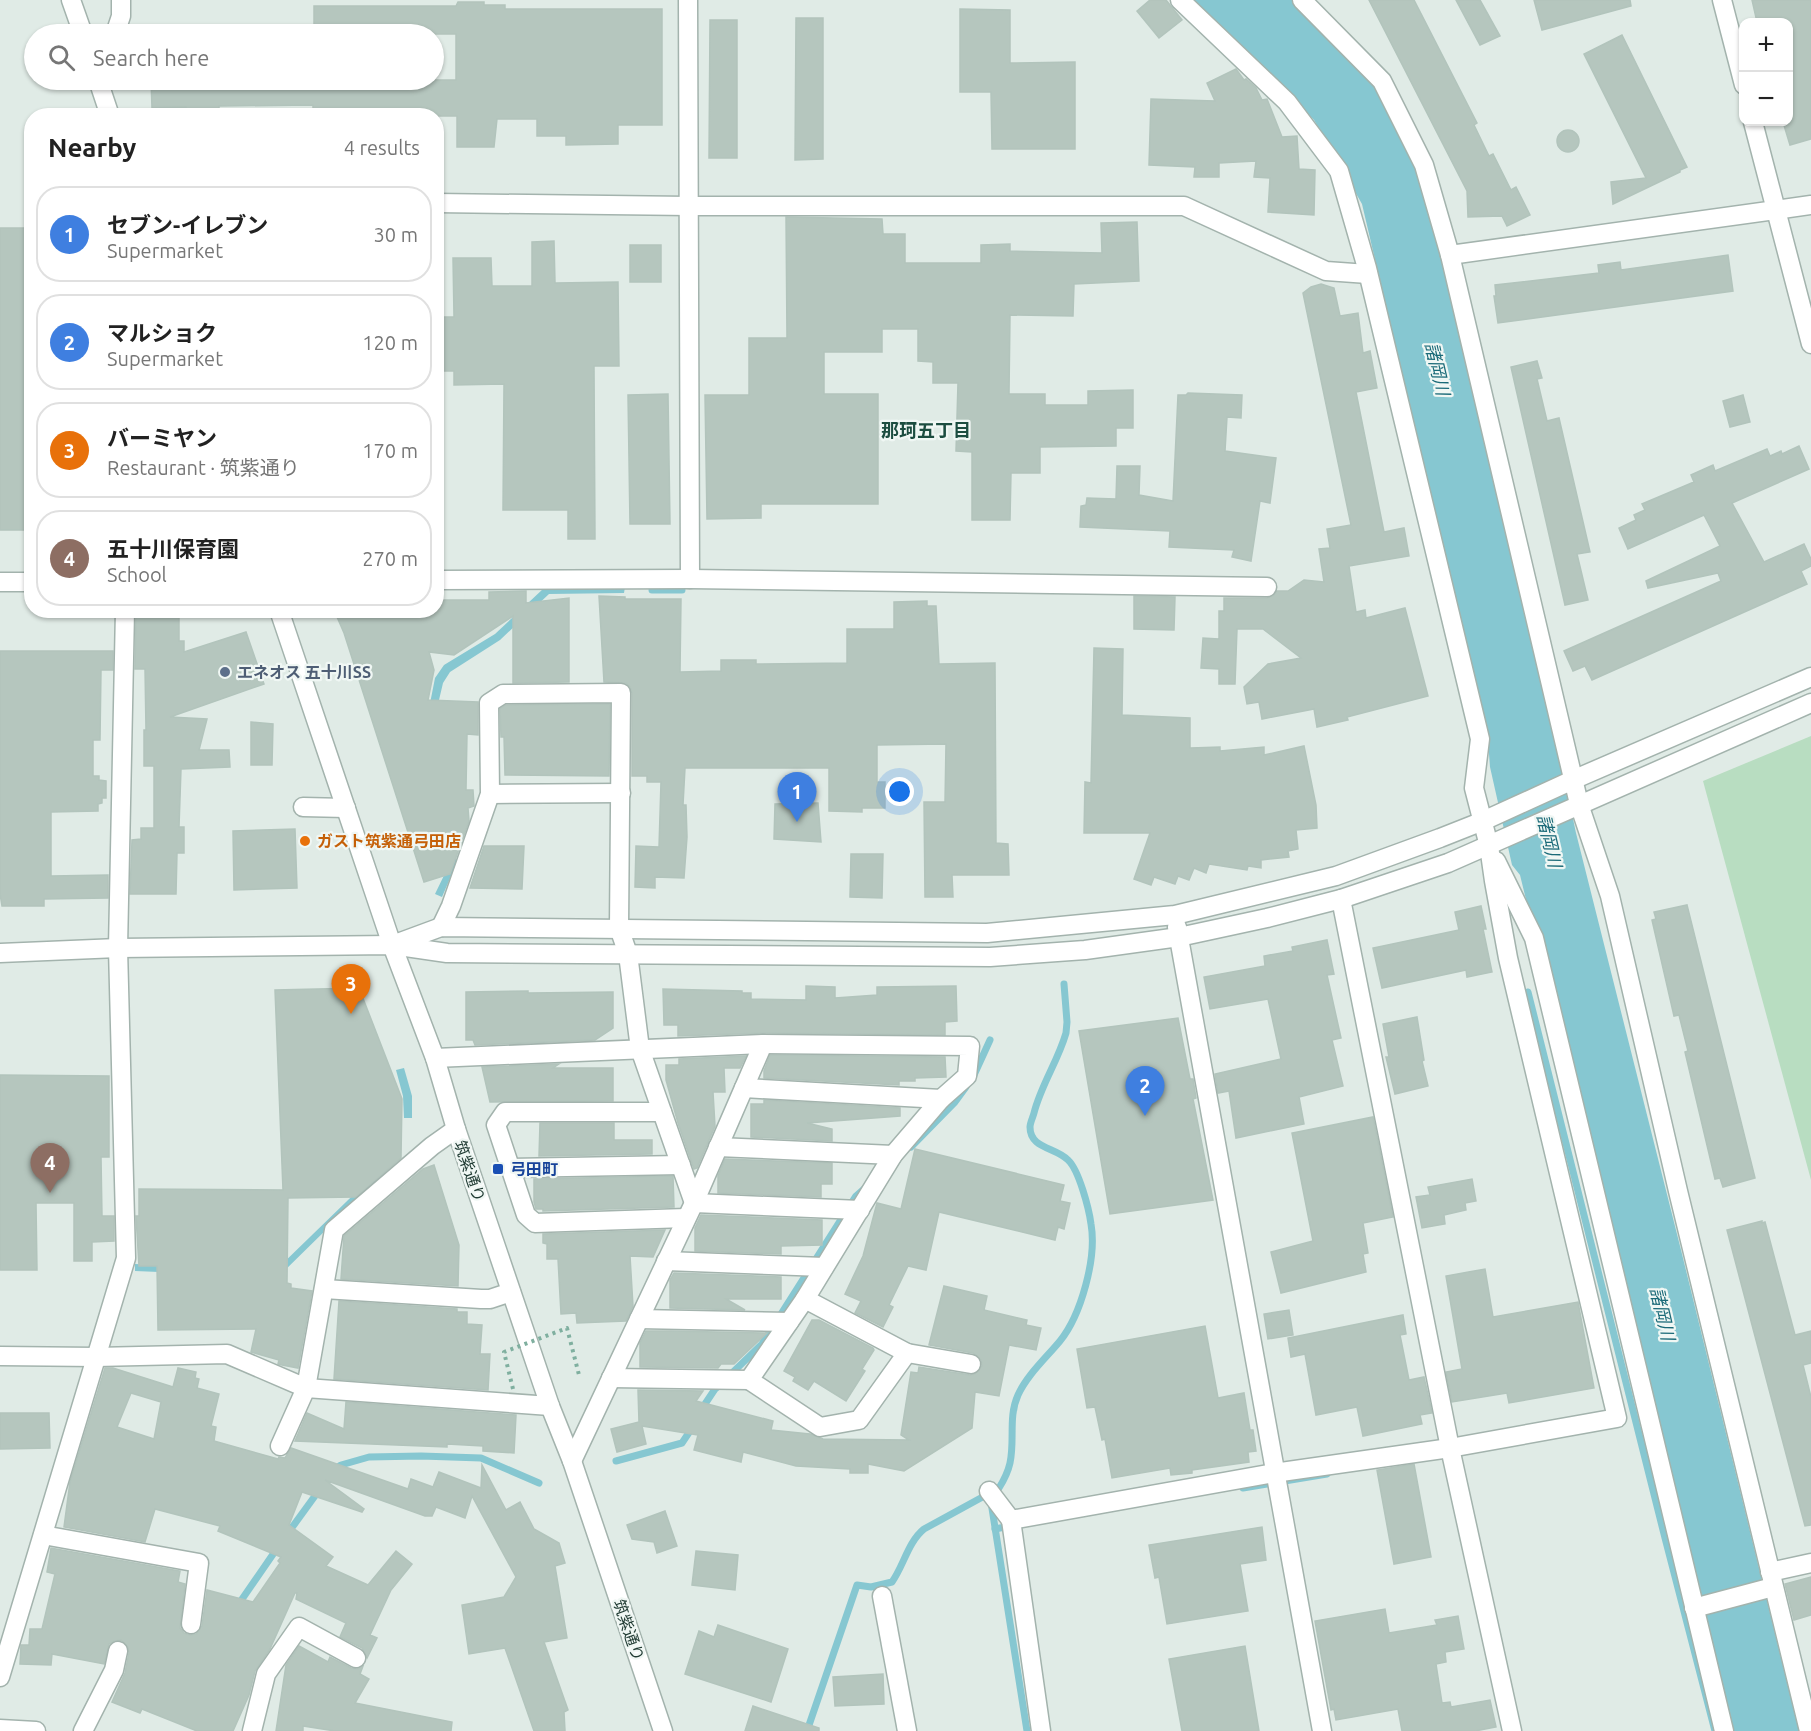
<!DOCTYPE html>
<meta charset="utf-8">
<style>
:root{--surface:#fff;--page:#f2f2f2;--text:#222;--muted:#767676;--line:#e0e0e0;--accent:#d93025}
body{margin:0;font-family:Ubuntu,"Noto Sans JP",sans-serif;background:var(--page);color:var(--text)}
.controls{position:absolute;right:18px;top:18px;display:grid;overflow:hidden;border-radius:12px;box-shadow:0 2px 4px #0004}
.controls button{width:54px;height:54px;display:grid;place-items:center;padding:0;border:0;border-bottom:2px solid var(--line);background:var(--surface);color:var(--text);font:30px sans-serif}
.you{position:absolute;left:900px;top:792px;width:21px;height:21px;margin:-15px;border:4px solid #fff;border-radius:50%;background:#1a73e8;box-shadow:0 0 0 9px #1a73e833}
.badge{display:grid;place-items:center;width:39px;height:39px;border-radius:50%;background:var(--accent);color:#fff;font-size:20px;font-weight:700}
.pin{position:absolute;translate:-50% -50px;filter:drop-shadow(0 2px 3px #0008)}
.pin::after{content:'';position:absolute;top:32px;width:21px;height:18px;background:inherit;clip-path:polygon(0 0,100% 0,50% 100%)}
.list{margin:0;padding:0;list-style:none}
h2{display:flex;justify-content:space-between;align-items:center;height:78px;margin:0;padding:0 24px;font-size:26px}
h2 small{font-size:20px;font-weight:400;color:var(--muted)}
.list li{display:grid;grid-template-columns:39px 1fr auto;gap:18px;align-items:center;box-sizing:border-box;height:96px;margin:0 12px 12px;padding:0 12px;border:2px solid var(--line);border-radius:24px}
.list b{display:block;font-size:22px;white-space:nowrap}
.list p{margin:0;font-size:20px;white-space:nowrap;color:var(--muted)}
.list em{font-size:20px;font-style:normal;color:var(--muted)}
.icon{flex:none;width:33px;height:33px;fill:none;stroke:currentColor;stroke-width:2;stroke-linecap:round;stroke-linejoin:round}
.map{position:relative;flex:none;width:1811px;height:1731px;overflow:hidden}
.search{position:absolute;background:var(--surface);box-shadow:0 2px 4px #0004;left:24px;top:24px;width:420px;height:66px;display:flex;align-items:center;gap:15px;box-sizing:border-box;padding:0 21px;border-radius:33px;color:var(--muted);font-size:22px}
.panel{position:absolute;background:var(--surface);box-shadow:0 2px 4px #0004;left:24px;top:108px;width:420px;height:510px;border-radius:24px}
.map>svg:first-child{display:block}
</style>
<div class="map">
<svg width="1811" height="1731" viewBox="0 0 1811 1731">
<rect width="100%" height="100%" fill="#e0ebe6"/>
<path fill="#b8ddc1" d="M1811,736V1180L1703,781Z"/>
<g fill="#86c7d1">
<path d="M1194,0H1296L1337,41L1383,96L1428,193L1551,727L1560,757L1576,833L1681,1250L1799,1731H1730L1520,875L1512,865L1490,767L1488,741L1362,204L1314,120Z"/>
<path d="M625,587L624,593L549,594L500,640L450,672L443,683L427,751L457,862L442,897L435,894L451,861L421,749L435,678L444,665L495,634L543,589Z"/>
<path d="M404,1068L412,1096V1118H404L403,1096L396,1070Z"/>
<path d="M381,1168L385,1172L278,1277L135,1271V1264L276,1270Z"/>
</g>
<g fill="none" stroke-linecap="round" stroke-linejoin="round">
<g stroke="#86c7d1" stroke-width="7">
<path d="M652,590H682"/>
<path d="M1528,992L1665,1538L1715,1731"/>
<path d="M974,1075L990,1040"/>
<path d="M911,1147L955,1102L966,1087"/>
<path d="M730,1375L762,1344L856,1196L865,1188"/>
<path d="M701,1410L715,1389L722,1383"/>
<path d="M616,1461L682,1443L692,1428"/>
<path d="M333,1470L341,1465L369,1457L421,1456L481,1458L539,1483"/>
<path d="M1243,1488L1327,1474"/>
<path d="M991,1502L1027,1731"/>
<path d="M995,1529L1010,1526"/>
<path d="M288,1533L320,1489"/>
<path d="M238,1605L278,1547"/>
<path d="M807,1731L857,1585L871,1587L892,1582C904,1565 908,1542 924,1529L999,1488C1004,1480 1008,1472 1010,1463C1015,1440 1008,1417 1018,1395C1027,1375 1046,1358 1060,1341C1081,1315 1097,1258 1091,1224C1089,1209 1079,1170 1068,1160C1056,1147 1030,1149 1030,1127C1030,1123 1033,1117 1034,1113C1041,1085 1058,1061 1066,1033L1067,1022L1064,984"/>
</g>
</g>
<g fill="#b5c6be" stroke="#b2c4bc" stroke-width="1.5" fill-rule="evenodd">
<path d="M1150,0H1166L1182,20L1159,38L1137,11Z"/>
<path d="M1369,0H1414L1477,123L1474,125L1489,156L1493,154L1511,190L1516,187L1530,215L1507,226L1502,216L1468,217L1467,191Z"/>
<path d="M1456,0H1480L1500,36L1480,45Z"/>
<path d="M1534,0H1630L1631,6L1542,30Z"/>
<path d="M1752,0H1811V139L1790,145L1783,122H1788V22H1757Z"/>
<path d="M458,2H484V5H505V9H662V125H618V144L566,145V136H537V119H497L494,147H457V116H313V105L219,106V116H186V107L152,108L151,80H456V34H314V6H456Z"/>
<path d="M960,9L1010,10V63L1075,62V149H992L991,92H960Z"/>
<path d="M796,18H823V159L795,160Z"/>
<path d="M710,20H737V158H709Z"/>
<path d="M1622,35L1687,167L1680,170V172L1613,204L1611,182L1646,178L1584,54Z"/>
<path d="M1236,69L1244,80L1246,79L1256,88L1262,100L1267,99L1282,137L1297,136L1299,169L1315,170L1314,215L1268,212L1270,178L1254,177L1256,161L1219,163V177H1194L1195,167L1149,165L1151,99L1215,101L1207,83Z"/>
<circle cx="1568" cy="141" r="11"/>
<path d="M786,217L882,219L883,234H905V263H981V245L1010,244V251L1102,253L1101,223L1137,222L1139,281L1074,284L1073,316L1010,315L1009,394H1045V405H1088V391L1133,390V428H1116V446L1040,447V473H1011L1010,520H972V452L956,451L958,383H933V362L918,361V329H882V352H824V394H878V504H761V518L707,519L705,395H749V338H787Z"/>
<rect x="0" y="228" width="32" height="302"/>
<path d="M554,241L555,283L618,282L619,366H594L595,539H568V510H503L504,384L454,385V371H437V317H454L453,258H491L492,286H532V242Z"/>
<rect x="630" y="245" width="31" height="37"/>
<path d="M1728,255L1733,291L1498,323L1494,296H1496L1495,285L1599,273L1598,265L1620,262L1621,270Z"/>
<path d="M1321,284L1334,288L1340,316L1358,313L1363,353L1370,351L1377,388L1356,392L1384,532L1404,528L1409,556L1349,566L1356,612L1365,610L1366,618L1405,608L1428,696L1347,717L1348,720L1317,727L1314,709L1262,719L1259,702L1247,704L1244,687L1268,664L1301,658L1263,629H1237L1235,684H1219V669L1201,668L1203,638L1219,639V611H1224V598H1267L1273,596L1277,591H1288L1304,580L1324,582L1319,549L1330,548L1327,529L1351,525L1303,293L1311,287Z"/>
<path d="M1537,361L1542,378L1537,379L1547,421L1559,418L1590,552L1577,554L1588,600L1565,605L1511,367Z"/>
<path d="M1188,393L1242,395L1241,418L1227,417L1225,451L1276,458L1270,503L1260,501L1251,561L1232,557L1234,550L1169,547L1170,531L1080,527L1081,506L1086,505L1087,498L1116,499L1117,466H1140L1139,495L1173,501L1178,395H1186Z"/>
<path d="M668,394L670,524H630L628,395Z"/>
<path d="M1743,395L1750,422L1730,427L1723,401Z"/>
<path d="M1799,446L1809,469L1732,503L1764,562L1804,544L1811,559V566L1801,571L1807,584L1592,680L1585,666L1573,671L1564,651L1721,581L1718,573L1648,588L1646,581L1720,546L1704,515L1628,549L1619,528L1636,520L1634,515L1645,510L1642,504L1694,482L1691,475L1713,465L1715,471L1767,449L1770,456L1781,451L1782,454Z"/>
<path d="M526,591V603L569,598V682L513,683V616L454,655L429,652L434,670L428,700L478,702V735L467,734L466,790H473L474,806L468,808L469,821L450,874L424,882L344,633L334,610H436V600H489V592Z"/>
<path d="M599,596L625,597V599H681L680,672L721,671V660H756V664L847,663V629H894V602L927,601V606H936L939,664L995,663L996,843L1008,844L1009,875H952L953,897H925L924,802H945L946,744L877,745V782H885V808H862V812L829,811V768H685L683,805H686L687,837L684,878L655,877V888L635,887L636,846L659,847L661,782H647V776H632V693L630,687L626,683L604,682Z"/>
<path d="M1134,596L1175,597L1174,630L1134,629Z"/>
<path d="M136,614L179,615V641H184V652L246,632L264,684L170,717L207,719L199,750H229L230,767L181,769L179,827H184V853H177L176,894H130L132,840L141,839V828H154V766H144V730H146L145,669H135Z"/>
<path d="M1094,648L1123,649L1122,715L1190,718V748L1220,747V751L1264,747V755L1304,746L1316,805L1317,828L1296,830L1298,849L1288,851L1289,857L1261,860V868L1248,866L1247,870L1209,864L1206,873L1194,868L1189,880L1178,876L1175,884L1154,877L1151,885L1134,879L1150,833H1084L1085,782L1091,783Z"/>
<path d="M0,651H113V670H101L100,740H93V776H99V780L106,781V798H102V803L98,804V811L51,812V876L108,875V898L44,899V906H2L0,894Z"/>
<path d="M610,704L609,776L505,775L504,737H501L500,709L506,705Z"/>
<path d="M251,722L273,724L272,765H251Z"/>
<path d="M818,803L821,842L774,839L775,804Z"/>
<path d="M295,829L297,888L234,890L233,831Z"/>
<path d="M484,846H524L522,889L470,888Z"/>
<path d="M851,854H883L882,898L850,897Z"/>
<path d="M1687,905L1755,1178L1723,1187L1720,1178L1715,1179L1685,1052L1688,1051L1679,1015L1674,1016L1652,920L1656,919L1654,912Z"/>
<path d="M1481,906L1486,929H1483L1492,972L1467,977L1466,970L1382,988L1373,948L1459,930L1455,912Z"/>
<path d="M1327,940L1334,974L1327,975L1341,1038L1332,1040L1343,1086L1299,1097L1304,1124L1236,1138L1229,1091L1218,1093L1215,1074L1281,1059L1268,999L1210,1009L1204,977L1265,966L1264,956L1293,951L1292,947Z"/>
<path d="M806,986L835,987V998L877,995V987L956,986L957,1021L945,1022V1035L763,1033L678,1036V1025H664L663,989L742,991V993H751V999L806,1000Z"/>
<path d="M359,988L402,1099L401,1158L356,1197L288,1198L287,1283L291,1284V1288L312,1291L298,1368L282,1365L278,1364L279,1360L251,1352L256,1329L158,1330L157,1266H139L136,1216H139V1189L283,1190L275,990Z"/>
<path d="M528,991V993L613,992V1028L595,1040L475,1045L473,1040H466V992Z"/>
<path d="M1417,1017L1424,1060L1422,1061L1428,1086L1395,1094L1386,1057H1389L1383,1024Z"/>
<path d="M1178,1018L1190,1079H1193L1196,1098L1193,1099L1213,1200L1110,1214L1079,1031Z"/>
<path d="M770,1055L945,1057L946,1077L915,1078V1081H899V1085L764,1078V1071Z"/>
<path d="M746,1056L740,1068H724L725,1092H713L715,1126L697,1168L694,1169L678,1123L666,1080V1065H679V1059Z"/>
<path d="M559,1064L553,1068H613V1101L490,1102L482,1067Z"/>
<path d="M0,1075L109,1076V1157H101L102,1216H114V1241L92,1242V1261H74V1203H36L37,1270H0Z"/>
<path d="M764,1100L900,1108V1116L807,1123L832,1129V1141L751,1137V1104H764Z"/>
<path d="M1373,1117L1393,1217L1363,1223L1368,1253L1363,1254L1366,1272L1281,1293L1271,1252L1313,1241L1292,1133Z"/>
<path d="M540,1123H614V1140H652V1154L539,1156Z"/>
<path d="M915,1149L1064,1185L1060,1201L1070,1203L1064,1229L1058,1227L1055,1240L939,1212L926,1270L908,1266L889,1305L893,1307L883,1327L855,1313L861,1301L845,1294L863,1256L877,1203L901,1209Z"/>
<path d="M725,1159L832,1163V1184H821V1197L718,1193V1176Z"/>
<path d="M434,1165L459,1245L458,1286L341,1279L344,1236L423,1169Z"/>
<path d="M673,1176L674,1207L543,1211V1209H536L534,1202V1179Z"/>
<path d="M1472,1179L1476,1201L1465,1203L1466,1210L1444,1215L1445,1224L1422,1228L1416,1197L1430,1195L1428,1187Z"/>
<path d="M701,1215L822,1220V1245L781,1246V1254L695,1251V1228Z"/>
<path d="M1762,1221V1223L1765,1222L1795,1335L1811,1331V1363L1803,1365L1811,1397V1525L1805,1526L1727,1230Z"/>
<path d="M665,1230L653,1257L630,1256L633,1306L626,1321L577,1323L576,1313L561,1314L558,1259H547V1244L543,1243V1234Z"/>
<path d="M1485,1269L1493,1317L1578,1302L1594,1388L1509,1403L1507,1393L1452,1402L1446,1372L1462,1369L1446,1276Z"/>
<path d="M674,1273L781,1277V1299H726L745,1310L670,1308V1280Z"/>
<path d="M944,1286L987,1296L984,1310L1027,1320L1026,1325L1041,1328L1036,1350L1009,1345L999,1396L975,1392L972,1428L904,1471L868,1464V1473H850V1469L796,1466L743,1452L741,1462L694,1450L698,1435L642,1426L646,1444L617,1452L611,1429L639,1422L638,1390L703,1391L696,1401L773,1421L771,1430L810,1434L823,1439L909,1440L901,1435L911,1372L918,1373L919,1367L970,1375L975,1374L982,1366L981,1360L973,1353L929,1345Z"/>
<path d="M339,1301L457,1309V1312H467V1324L482,1325L480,1354H490L488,1390L334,1379Z"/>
<path d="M1289,1310L1293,1335L1268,1339L1264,1314Z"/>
<path d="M1403,1315L1406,1334L1400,1335L1409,1380L1424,1377L1432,1413L1420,1415L1422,1424L1363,1436L1357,1407L1316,1415L1305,1354L1291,1357L1288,1338Z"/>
<path d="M812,1320H819L873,1348L874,1350L862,1369L865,1371L846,1401L814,1381L808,1390L793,1381L795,1377L784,1371Z"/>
<path d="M1205,1326L1218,1398L1244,1393L1250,1430H1253L1256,1451L1248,1452L1249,1462L1192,1470V1473L1171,1475L1170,1468L1112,1478L1105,1439L1102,1440L1095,1407L1087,1408L1077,1349Z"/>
<path d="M646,1331H671L767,1333L734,1364H721L718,1368L640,1367V1343Z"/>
<path d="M105,1368H113L173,1387L178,1368L196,1372L195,1378L199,1379L197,1388L219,1394L211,1426L216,1427L214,1441L278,1459L279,1457L285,1458L291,1448L408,1489L411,1479L433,1487L439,1472L481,1488L482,1465L506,1510L520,1502L534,1529L559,1543L565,1563L555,1566L567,1638L544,1642L568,1710L564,1712L565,1731H534L505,1648L469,1654L462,1605L504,1597L516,1577L472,1496L465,1518L436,1507L432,1516H425L325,1480L364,1509L362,1512L302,1492L289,1525L333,1557L326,1566L368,1585L396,1551L412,1564L391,1590L370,1635L377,1638L367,1658L362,1648L340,1637L346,1623L296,1599L297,1593H295L270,1649L255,1671L249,1695L233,1731H197L142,1709L140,1713L112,1702L125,1673L129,1653L128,1647L121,1640L114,1641L109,1644L104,1664L52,1654L51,1665L20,1664L21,1645H29L30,1629H42L55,1574L47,1572L51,1548L180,1571L178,1582L185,1584L180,1628L184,1633L190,1635L196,1634L202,1626L207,1590L253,1602L280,1563L278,1561L281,1557L218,1531L220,1526L155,1509L145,1542L64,1527L70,1482ZM131,1393L161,1402L154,1439L117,1427Z"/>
<path d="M346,1402L516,1415L514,1453L483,1451V1446L447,1444V1447L295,1441L307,1413L344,1429Z"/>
<path d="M0,1413H49L50,1448L0,1449Z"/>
<path d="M1414,1464L1431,1557L1394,1564L1377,1470Z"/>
<path d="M665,1511L677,1546L657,1553L654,1542L632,1539L627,1525Z"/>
<path d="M1262,1527L1266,1560L1240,1564L1248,1611L1167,1624L1159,1577L1155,1578L1149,1545Z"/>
<path d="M696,1551L738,1555L735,1590L692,1585Z"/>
<path d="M1811,1577V1615L1794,1620L1785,1584Z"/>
<path d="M1385,1609L1389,1633L1437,1625L1435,1620L1458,1616L1464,1649L1445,1652L1446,1662L1436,1664L1442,1703L1450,1702L1451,1707L1490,1700L1496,1727L1475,1731H1402L1398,1709L1336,1720L1334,1709L1331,1710L1315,1621Z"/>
<path d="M718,1625L788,1649L771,1702L685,1674L699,1631L714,1637Z"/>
<path d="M299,1646L328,1662L330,1657L351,1668L357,1669L363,1666L360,1674L369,1679L355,1703L452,1722L451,1731H335L303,1726V1731H276L286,1665Z"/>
<path d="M1245,1646L1259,1731H1182L1169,1659Z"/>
<path d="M883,1674L884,1704L835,1706L833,1677Z"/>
<path d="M753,1706L819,1728V1731H745Z"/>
</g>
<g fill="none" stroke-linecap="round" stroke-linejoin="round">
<g stroke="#a3b3ad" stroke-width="21">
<g id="minor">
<path d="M71,0L83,34"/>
<path d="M688,0L690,579"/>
<path d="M1302,0L1382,81L1424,165L1450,255L1811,205"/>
<path d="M1722,0L1744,85"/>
<path d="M115,34L121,16V0"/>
<path d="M98,80L110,116"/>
<path d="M1753,122L1811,344"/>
<path d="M436,203L689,206H1184L1326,271L1368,274"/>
<path d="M1450,255L1579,804L1610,896L1678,1191L1809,1731"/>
<path d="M436,580L690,579L1267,587"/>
<path d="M0,582H32"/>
<path d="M279,610L392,945L435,1058L456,1129L550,1406L572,1461L663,1731"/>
<path d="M490,794L621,793"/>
<path d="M303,807L346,808"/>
<path d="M1496,861L1534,938L1724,1731"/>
<path d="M1341,899L1450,1448L1512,1731"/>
<path d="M441,927L451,906L490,794L489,703L503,694L621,693L619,928L628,954L640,1049L694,1203L860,1210"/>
<path d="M1177,927L1322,1731"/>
<path d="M395,944L441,927L987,933L1175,915L1336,876L1440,838L1483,821L1575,779L1811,677"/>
<path d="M0,953L118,948L392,945L447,953L990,957L1085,950L1179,937L1267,918L1341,899L1448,863L1811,703"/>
<path d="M435,1058L763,1044L970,1046L967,1076L941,1099L893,1155L805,1299L749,1380L611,1378"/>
<path d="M744,1088L941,1099"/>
<path d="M662,1112H505L496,1125L526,1215L535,1223L686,1218"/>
<path d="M718,1147L893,1155"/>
<path d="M510,1168L681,1165"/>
<path d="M666,1261L824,1267"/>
<path d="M324,1289L481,1299H490L511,1292"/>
<path d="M639,1319L789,1322"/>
<path d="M907,1353L971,1364"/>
<path d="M0,1356L96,1357L227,1354L306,1388L550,1406"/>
<path d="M749,1380L820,1427L859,1420L907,1353L805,1299"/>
<path d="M280,1446L306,1388L334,1230L432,1146L456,1129"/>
<path d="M572,1461L694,1203L763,1044"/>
<path d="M989,1491L1011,1520L1274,1473L1450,1448L1617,1418L1508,958L1494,881L1489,846L1474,788L1480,739L1367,268L1339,171L1287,102L1180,0"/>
<path d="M1011,1520L1041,1731"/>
<path d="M43,1535L199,1563L191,1624"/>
<path d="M1770,1572L1811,1563"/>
<path d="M882,1596L907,1731"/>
<path d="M1694,1608L1773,1587"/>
<path d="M0,1677L126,1258L118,948L125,610"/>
<path d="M0,1729L36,1731"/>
<path d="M83,1731L114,1670L118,1651"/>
<path d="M252,1731L266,1674L299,1627L356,1658"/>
</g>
</g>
<use href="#minor" stroke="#fff" stroke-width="18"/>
<path stroke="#7faf9f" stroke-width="4" stroke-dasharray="3 4.5" stroke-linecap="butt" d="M513,1389L504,1352L567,1328L579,1375"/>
</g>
<circle fill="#5c6f8a" stroke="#f0f7f4" stroke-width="2" cx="225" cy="672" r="6"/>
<circle fill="#e8710a" stroke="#f0f7f4" stroke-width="2" cx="305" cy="841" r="6"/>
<rect fill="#1a4fb4" stroke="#f0f7f4" stroke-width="2" x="492" y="1163" width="12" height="12" rx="3"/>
<g text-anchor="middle" stroke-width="4.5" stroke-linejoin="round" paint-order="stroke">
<g font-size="16" font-weight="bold" fill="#4e5e75" stroke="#f0f7f4" text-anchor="start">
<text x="237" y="678">エネオス 五十川SS</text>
</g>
<g font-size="16" font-weight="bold" fill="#c56008" stroke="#f0f7f4" text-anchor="start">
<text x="317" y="847">ガスト筑紫通弓田店</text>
</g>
<g font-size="16" font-weight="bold" fill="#164399" stroke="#f0f7f4" text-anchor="start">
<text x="510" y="1175">弓田町</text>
</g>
<g font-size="16" fill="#203b33" stroke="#f0f7f4">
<text transform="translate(470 1171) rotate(71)" y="6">筑紫通り</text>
<text transform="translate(629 1630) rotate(71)" y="6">筑紫通り</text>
</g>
<g font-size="18" font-style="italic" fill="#1a6a78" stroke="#f0f7f4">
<text transform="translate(1437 369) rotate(77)" y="6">諸岡川</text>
<text transform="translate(1549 841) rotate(77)" y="6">諸岡川</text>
<text transform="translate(1662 1314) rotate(77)" y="6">諸岡川</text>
</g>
<g font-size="18" font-weight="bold" fill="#1c4d40" stroke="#f0f7f4">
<text x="926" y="437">那珂五丁目</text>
</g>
</g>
</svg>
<div class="controls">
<button>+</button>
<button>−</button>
</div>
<div class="you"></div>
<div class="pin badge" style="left:797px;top:822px;background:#3f7fe0">1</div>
<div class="pin badge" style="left:1145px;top:1116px;background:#3f7fe0">2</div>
<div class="pin badge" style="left:351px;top:1014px;background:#e8710a">3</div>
<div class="pin badge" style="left:50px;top:1193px;background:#8d6e63">4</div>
<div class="search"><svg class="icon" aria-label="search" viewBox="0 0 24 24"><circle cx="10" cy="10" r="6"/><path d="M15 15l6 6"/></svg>Search here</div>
<section class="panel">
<h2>Nearby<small>4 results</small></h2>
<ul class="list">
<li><span class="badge" style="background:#3f7fe0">1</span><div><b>セブン-イレブン</b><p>Supermarket</p></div><em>30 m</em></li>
<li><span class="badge" style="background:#3f7fe0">2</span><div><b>マルショク</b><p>Supermarket</p></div><em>120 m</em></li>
<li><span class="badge" style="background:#e8710a">3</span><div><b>バーミヤン</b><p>Restaurant · 筑紫通り</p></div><em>170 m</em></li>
<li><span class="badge" style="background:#8d6e63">4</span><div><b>五十川保育園</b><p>School</p></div><em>270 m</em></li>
</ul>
</section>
</div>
